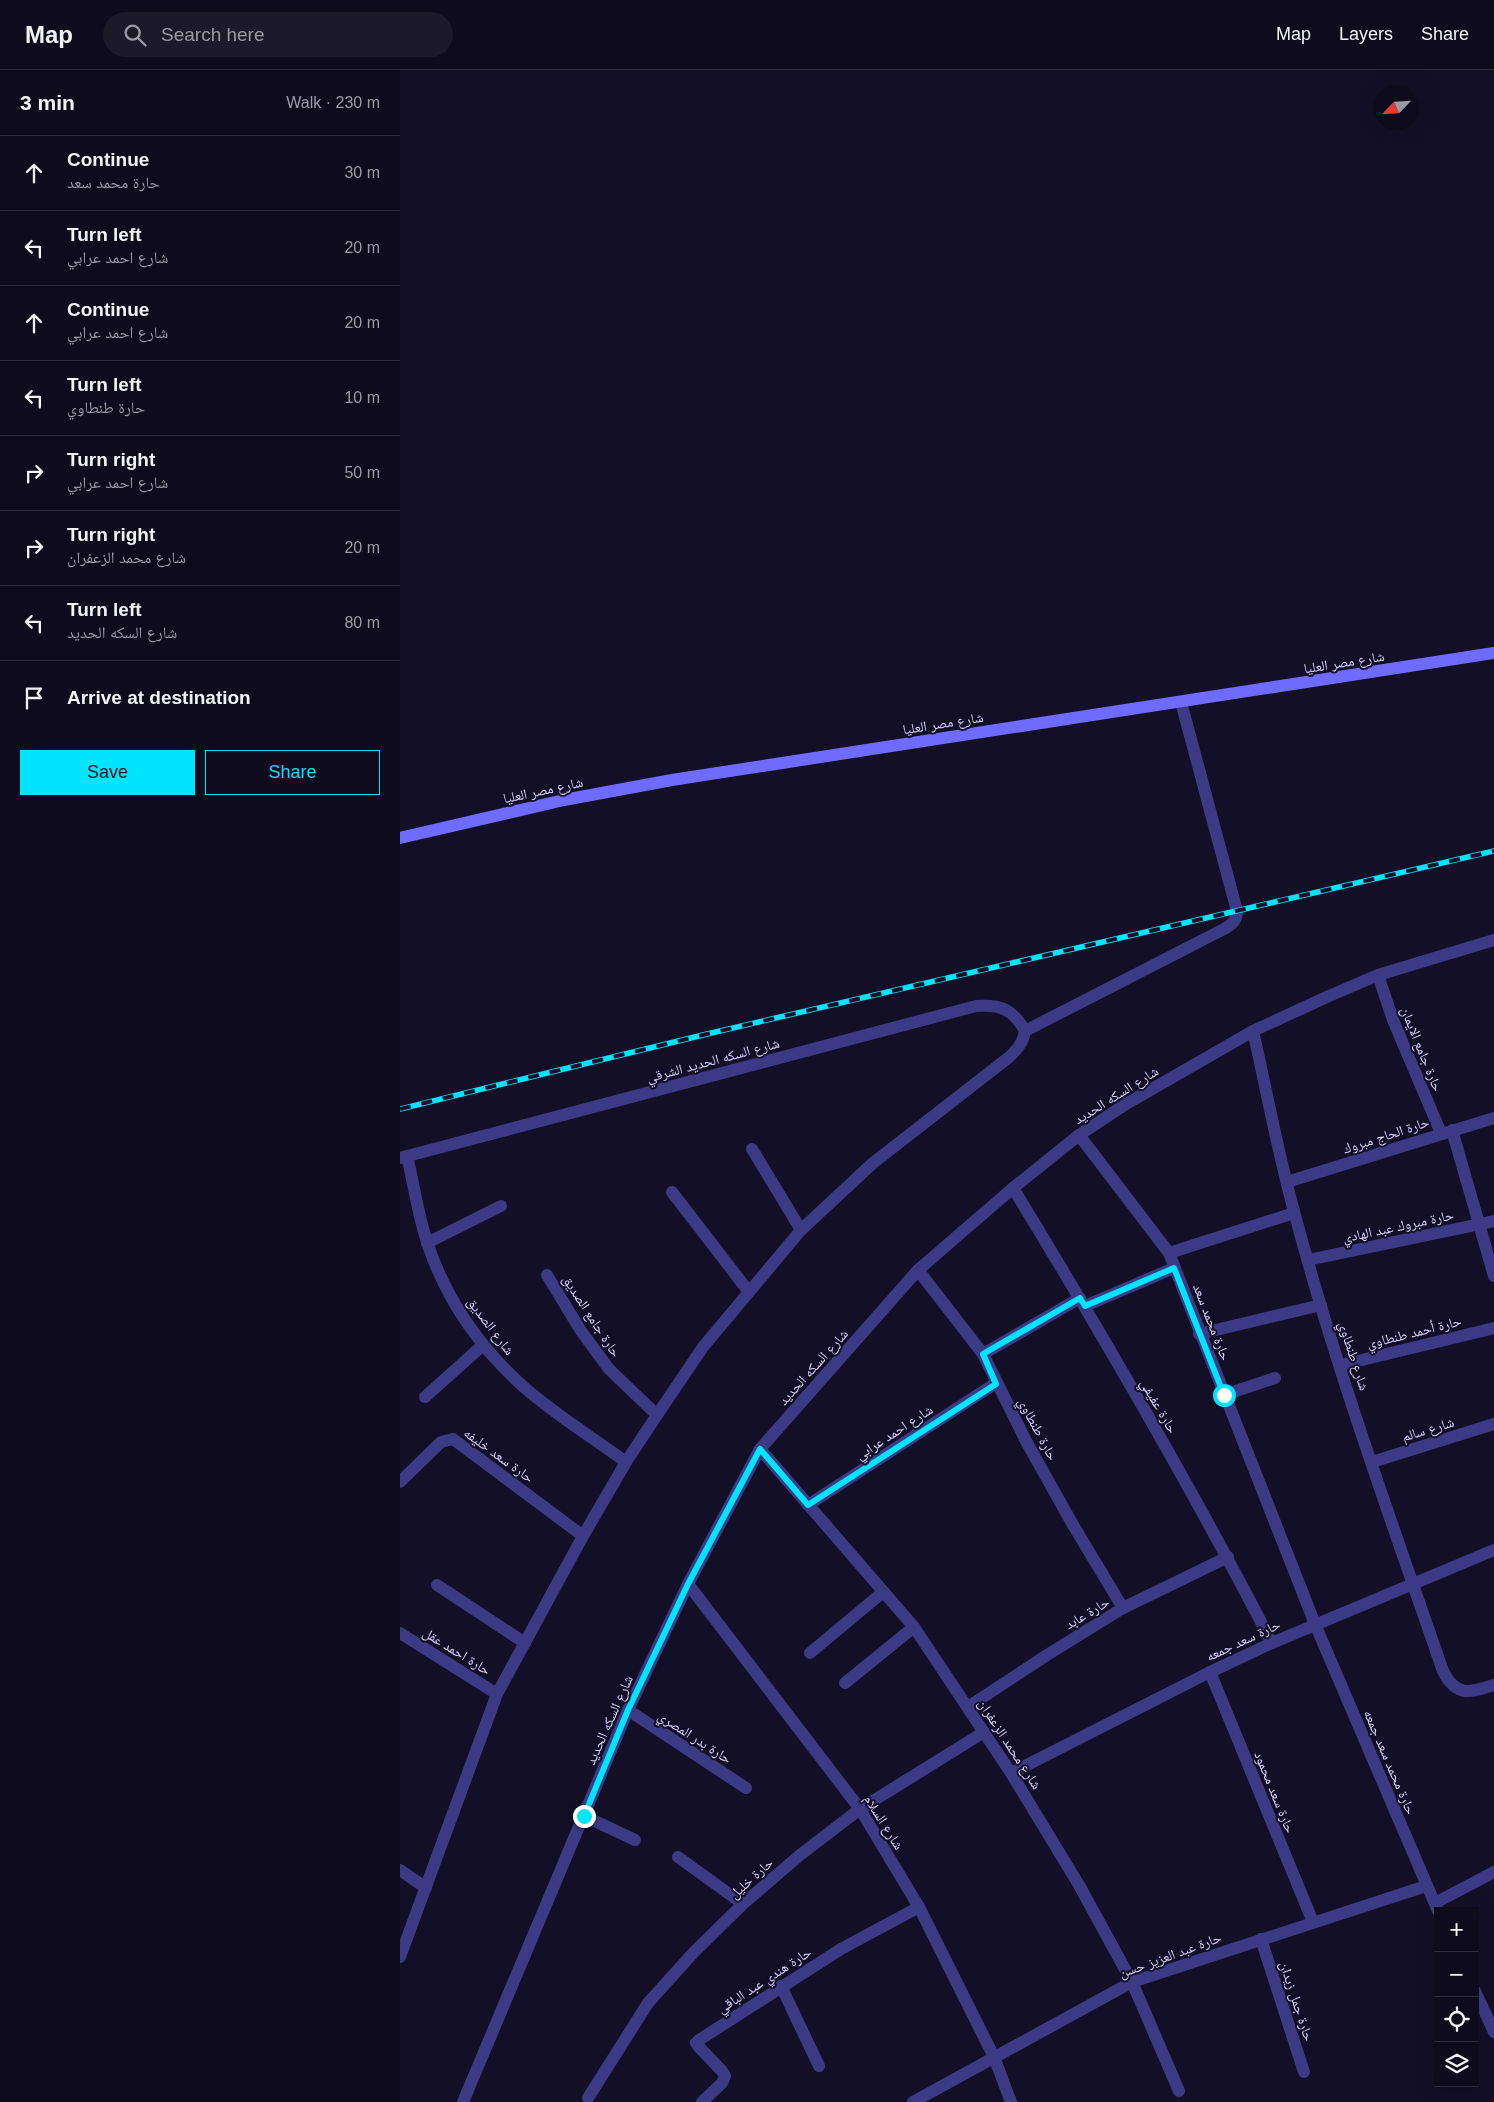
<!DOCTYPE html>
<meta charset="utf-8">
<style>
:root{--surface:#0e0b1c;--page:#1c1929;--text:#f1f3f6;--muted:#9b9ba3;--line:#2e2b3b;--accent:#00e5ff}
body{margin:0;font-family:Helvetica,"Noto Naskh Arabic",sans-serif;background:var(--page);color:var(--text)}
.controls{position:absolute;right:15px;bottom:15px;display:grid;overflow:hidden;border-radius:0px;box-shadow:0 5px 20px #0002}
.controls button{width:45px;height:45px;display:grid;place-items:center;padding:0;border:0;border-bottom:1px solid var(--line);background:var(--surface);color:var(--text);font:25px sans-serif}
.compass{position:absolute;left:974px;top:15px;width:45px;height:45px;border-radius:50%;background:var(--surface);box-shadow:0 5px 20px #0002;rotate:245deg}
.stop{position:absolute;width:15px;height:15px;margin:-11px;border:4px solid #00e5ff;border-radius:50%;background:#fff}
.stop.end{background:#00e5ff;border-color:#fff;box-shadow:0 1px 5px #0008}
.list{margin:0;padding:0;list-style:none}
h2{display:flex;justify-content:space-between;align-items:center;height:65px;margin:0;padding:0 20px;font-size:21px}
h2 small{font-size:16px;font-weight:400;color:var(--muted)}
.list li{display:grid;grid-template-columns:32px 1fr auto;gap:15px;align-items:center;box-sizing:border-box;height:75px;padding:0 20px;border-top:1px solid var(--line)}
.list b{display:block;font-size:19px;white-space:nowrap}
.list p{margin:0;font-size:16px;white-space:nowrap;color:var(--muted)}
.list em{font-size:16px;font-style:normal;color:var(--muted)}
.actions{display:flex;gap:10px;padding:15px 20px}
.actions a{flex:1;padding:11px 0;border:1px solid var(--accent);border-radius:0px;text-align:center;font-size:18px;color:var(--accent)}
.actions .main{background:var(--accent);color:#111}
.icon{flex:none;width:28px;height:28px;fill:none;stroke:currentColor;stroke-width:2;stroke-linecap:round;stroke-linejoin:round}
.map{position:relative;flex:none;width:1094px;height:2032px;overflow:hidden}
header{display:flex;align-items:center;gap:30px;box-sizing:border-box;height:70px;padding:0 25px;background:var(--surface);border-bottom:1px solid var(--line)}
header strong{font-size:24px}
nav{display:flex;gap:28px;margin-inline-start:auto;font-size:18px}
.search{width:350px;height:45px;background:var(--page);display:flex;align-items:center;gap:12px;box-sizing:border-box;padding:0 18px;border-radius:28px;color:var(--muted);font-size:19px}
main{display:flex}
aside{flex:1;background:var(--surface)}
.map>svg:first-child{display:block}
</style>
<header>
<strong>Map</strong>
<div class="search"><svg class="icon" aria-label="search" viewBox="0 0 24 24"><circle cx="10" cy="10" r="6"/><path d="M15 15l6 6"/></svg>Search here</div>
<nav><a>Map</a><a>Layers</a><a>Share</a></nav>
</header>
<main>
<aside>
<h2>3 min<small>Walk · 230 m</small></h2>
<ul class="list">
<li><svg class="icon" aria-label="ahead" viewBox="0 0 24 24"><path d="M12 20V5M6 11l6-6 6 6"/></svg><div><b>Continue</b><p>حارة محمد سعد</p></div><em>30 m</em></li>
<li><svg class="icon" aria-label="left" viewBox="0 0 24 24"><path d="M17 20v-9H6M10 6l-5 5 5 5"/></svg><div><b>Turn left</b><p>شارع احمد عرابي</p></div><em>20 m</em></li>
<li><svg class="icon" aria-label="ahead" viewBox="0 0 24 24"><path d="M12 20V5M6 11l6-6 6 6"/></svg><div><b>Continue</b><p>شارع احمد عرابي</p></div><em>20 m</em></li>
<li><svg class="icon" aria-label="left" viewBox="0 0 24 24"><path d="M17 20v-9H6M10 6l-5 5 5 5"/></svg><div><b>Turn left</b><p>حارة طنطاوي</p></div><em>10 m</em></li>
<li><svg class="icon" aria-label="right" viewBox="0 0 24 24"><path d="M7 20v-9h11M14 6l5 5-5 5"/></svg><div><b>Turn right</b><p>شارع احمد عرابي</p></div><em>50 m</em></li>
<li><svg class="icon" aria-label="right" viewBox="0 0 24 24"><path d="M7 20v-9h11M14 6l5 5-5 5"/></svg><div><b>Turn right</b><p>شارع محمد الزعفران</p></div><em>20 m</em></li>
<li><svg class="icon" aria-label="left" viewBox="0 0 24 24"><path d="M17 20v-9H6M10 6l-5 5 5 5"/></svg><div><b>Turn left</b><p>شارع السكه الحديد</p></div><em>80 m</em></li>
<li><svg class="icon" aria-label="arrive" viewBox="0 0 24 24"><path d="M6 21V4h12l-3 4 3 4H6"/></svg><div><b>Arrive at destination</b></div></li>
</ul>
<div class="actions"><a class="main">Save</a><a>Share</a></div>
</aside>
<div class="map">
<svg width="1094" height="2032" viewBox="0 0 1094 2032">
<rect width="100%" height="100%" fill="#130f26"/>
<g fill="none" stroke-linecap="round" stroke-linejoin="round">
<g stroke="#3d3a85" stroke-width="12">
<path d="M978,905L993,950L1041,1063"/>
<path d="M625,961L824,859C832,854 837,851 837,841L781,632"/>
<path d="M853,961C867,1022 878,1084 895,1145C936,1299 991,1450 1043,1601C1056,1627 1069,1623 1094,1615"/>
<path d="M1052,1060L1094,1206"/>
<path d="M679,1065L769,1183L915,1554L1038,1841"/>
<path d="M352,1079L401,1160"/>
<path d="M7,1086C14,1115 18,1146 28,1175C47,1231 81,1279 125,1318C156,1345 193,1368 226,1392"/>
<path d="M0,1088L576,936C600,934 613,939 625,961"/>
<path d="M887,1112L1094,1048"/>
<path d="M613,1118C704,1267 792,1418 872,1573"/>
<path d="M272,1122L349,1222"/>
<path d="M27,1173L101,1136"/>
<path d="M769,1183L894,1143"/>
<path d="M908,1190L1094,1151"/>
<path d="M518,1200L583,1284L626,1371L673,1455L723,1538"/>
<path d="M147,1205L181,1261L209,1299L257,1345"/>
<path d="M685,1236L774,1198"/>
<path d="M799,1264L921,1235"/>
<path d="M583,1284L680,1228"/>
<path d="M941,1295L1094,1258"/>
<path d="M824,1325L875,1308"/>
<path d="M25,1327L83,1275"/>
<path d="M360,1379L514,1557L611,1703L679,1815L732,1912L779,2021"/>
<path d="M972,1392L1094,1354"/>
<path d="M0,1412L41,1372L53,1369L183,1466"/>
<path d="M408,1435L596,1313"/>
<path d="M288,1514L460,1739L519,1837L594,1987L611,2032"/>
<path d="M37,1515L125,1573"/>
<path d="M0,1563L97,1624"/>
<path d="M410,1583L483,1522"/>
<path d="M810,1602L913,1852"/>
<path d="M445,1613L514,1557"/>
<path d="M568,1637L647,1585L723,1538L828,1487"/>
<path d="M228,1640L346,1718"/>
<path d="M611,1703L810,1602L872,1573L1094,1480"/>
<path d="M184,1746L235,1770"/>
<path d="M278,1787L343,1834"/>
<path d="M0,1800L26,1818"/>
<path d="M1035,1833L1094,1802"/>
<path d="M861,1869L904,2002"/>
<path d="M0,1887L97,1624L183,1466L226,1392L257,1345L303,1277L401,1160L473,1093L608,988C617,980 623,973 625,961"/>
<path d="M381,1916L419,1996"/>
<path d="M1075,1921L1094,1962"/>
<path d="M188,2028L248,1933L294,1882L343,1834L400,1785L460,1739L584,1662"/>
<path d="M63,2032L228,1640L288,1514L360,1379L518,1200L613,1118L679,1065L726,1034L853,961L929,926L978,905L1094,870"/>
<path d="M302,2032L322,2013L325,2006L322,2001L299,1977L296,1973L299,1970L441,1879L519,1837"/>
<path d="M513,2032L732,1912L1026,1816"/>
</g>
<path stroke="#6f6bff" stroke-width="12" d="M0,768L164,730L272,710L1094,583"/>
<g stroke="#00e5ff" stroke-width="5.5">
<path id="rail" d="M0,1039L307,964L1094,781"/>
</g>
<use href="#rail" stroke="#130f26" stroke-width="4" stroke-dasharray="11" stroke-linecap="butt"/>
</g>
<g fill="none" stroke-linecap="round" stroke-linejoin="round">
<path stroke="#00e5ff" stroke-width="6" d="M184,1746L228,1640L288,1514L360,1379L408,1435L596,1314L583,1284L680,1228L685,1236L774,1198L824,1325"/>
</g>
<g text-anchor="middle" stroke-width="4" stroke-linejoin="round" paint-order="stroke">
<g font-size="14" fill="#d9d4ff" stroke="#130f26">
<text transform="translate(944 592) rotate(-9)" y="5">شارع مصر العليا</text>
<text transform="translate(543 653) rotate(-9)" y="5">شارع مصر العليا</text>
<text transform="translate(143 720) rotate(-12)" y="5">شارع مصر العليا</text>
<text transform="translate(1022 979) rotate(68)" y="5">حارة جامع الايمان</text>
<text transform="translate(313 990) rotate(-15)" y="5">شارع السكه الحديد الشرقي</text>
<text transform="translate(716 1025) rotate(-32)" y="5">شارع السكه الحديد</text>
<text transform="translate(986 1065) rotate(-18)" y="5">حارة الحاج مبروك</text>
<text transform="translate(998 1156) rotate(-12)" y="5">حارة مبروك عبد الهادي</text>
<text transform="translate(192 1246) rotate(57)" y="5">حارة جامع الصديق</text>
<text transform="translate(812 1252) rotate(69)" y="5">حارة محمد سعد</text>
<text transform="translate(91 1256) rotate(53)" y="5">شارع الصديق</text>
<text transform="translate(1014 1262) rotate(-14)" y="5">حارة أحمد طنطاوي</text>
<text transform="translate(954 1286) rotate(72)" y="5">شارع طنطاوي</text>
<text transform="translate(413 1297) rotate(-48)" y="5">شارع السكه الحديد</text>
<text transform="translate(759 1336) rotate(60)" y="5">حارة عفيفي</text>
<text transform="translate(638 1359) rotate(62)" y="5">حارة طنطاوي</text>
<text transform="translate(1028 1359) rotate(-17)" y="5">شارع سالم</text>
<text transform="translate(494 1362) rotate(-33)" y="5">شارع احمد عرابي</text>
<text transform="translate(99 1385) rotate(36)" y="5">حارة سعد خليفه</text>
<text transform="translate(687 1543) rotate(-31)" y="5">حارة عابد</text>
<text transform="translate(843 1570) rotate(-25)" y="5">حارة سعد جمعه</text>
<text transform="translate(57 1581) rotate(32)" y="5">حارة احمد عقل</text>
<text transform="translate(209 1650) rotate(-66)" y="5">شارع السكه الحديد</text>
<text transform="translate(295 1667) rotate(33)" y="5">حارة بدر المصري</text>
<text transform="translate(610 1674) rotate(57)" y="5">شارع محمد الزعفران</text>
<text transform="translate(990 1692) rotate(67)" y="5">حارة محمد سعد جمعه</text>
<text transform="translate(875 1722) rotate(68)" y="5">حارة سعد محمود</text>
<text transform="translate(484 1752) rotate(58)" y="5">شارع السلام</text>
<text transform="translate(351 1808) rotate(-42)" y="5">حارة خليل</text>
<text transform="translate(770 1885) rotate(-20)" y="5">حارة عبد العزيز حسن</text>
<text transform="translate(364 1910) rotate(-33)" y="5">حارة هندي عبد الباقي</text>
<text transform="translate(897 1931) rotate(72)" y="5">حارة جمل زيدان</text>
</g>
</g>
</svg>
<div class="controls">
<button>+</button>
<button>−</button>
<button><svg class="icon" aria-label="locate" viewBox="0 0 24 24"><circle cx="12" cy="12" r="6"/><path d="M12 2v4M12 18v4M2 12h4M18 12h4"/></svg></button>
<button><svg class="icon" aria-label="layers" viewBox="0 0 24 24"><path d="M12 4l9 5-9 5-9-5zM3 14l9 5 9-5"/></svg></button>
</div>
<svg class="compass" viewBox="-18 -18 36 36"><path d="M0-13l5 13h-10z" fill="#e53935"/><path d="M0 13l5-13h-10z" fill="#9b9ba3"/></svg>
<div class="stop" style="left:824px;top:1325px"></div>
<div class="stop end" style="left:184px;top:1746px"></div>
</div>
</main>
